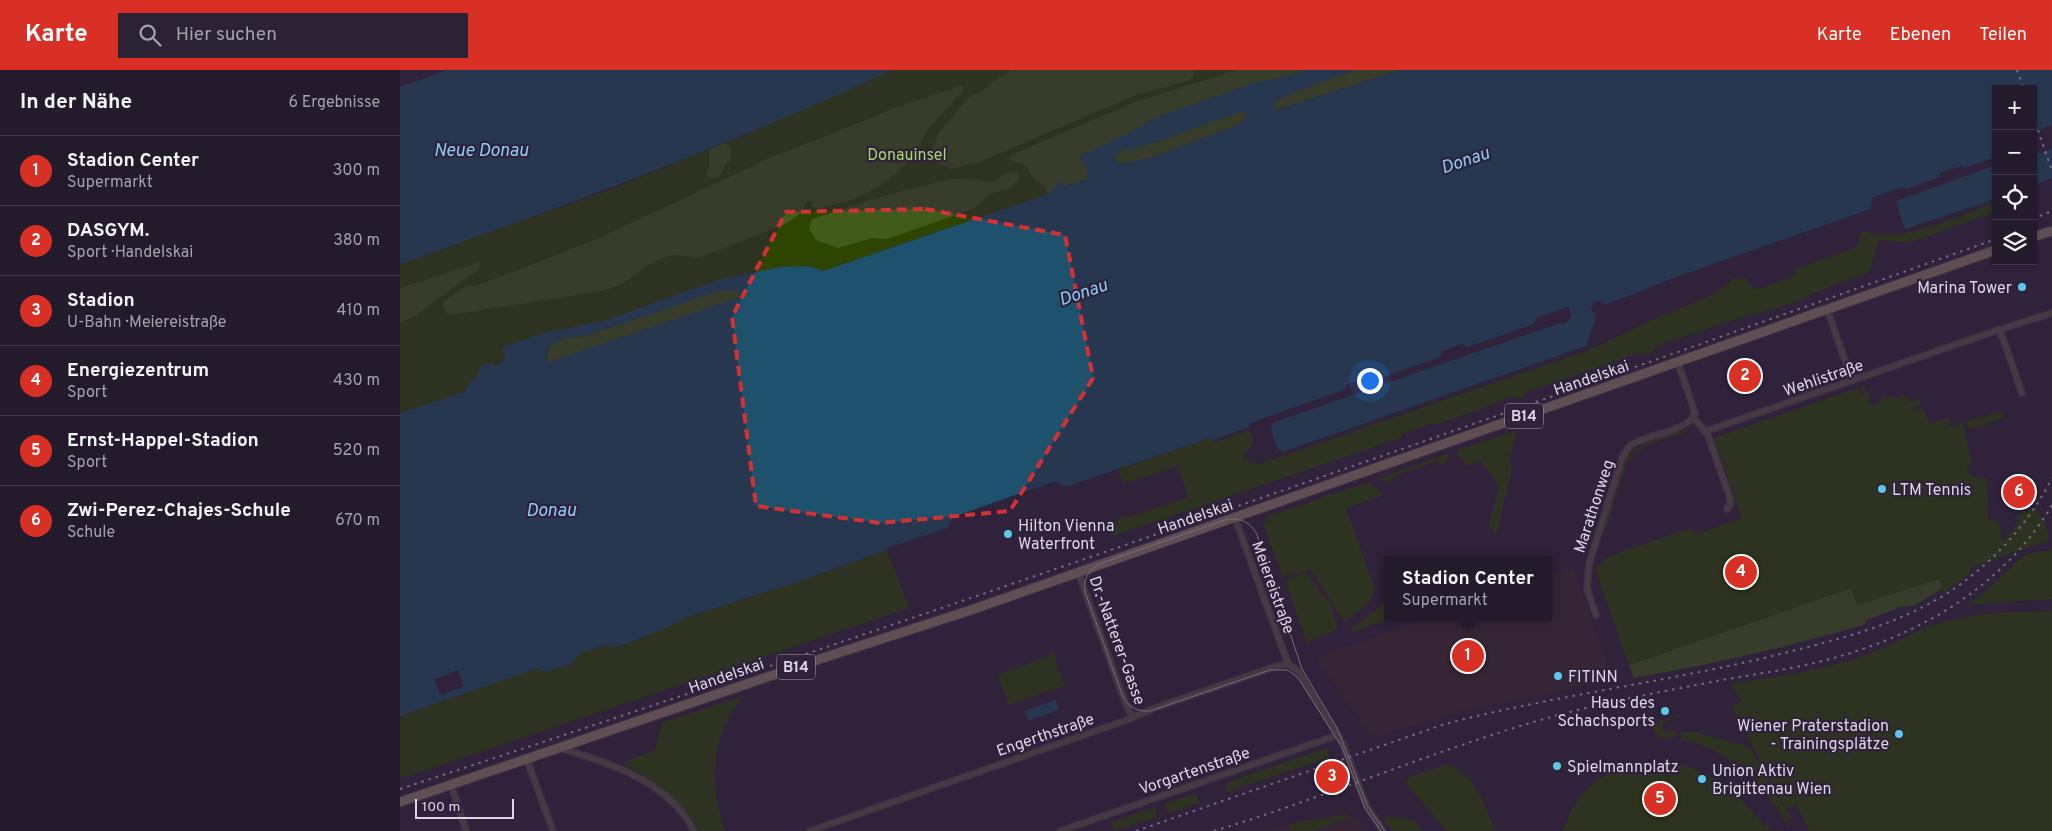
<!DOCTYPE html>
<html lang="de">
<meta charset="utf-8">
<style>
:root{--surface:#231a2c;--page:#2b2334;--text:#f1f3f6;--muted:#a3a1a9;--line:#403848;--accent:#d93025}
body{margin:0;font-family:Overpass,sans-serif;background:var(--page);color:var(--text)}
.controls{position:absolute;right:15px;top:15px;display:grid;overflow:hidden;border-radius:0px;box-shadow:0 1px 4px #0004}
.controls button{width:45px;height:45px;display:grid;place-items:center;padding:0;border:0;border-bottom:1px solid var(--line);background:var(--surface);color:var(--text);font:25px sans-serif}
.scale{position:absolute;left:15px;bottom:12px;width:99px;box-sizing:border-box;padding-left:5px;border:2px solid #ded6e6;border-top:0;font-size:14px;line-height:18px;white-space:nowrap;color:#ded6e6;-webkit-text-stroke:4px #2f223b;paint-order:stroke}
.you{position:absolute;left:969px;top:310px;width:18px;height:18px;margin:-12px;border:4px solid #fff;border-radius:50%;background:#1a73e8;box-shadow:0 0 0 8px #1a73e833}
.badge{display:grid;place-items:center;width:32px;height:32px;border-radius:50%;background:var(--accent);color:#fff;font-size:16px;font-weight:700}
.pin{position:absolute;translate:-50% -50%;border:2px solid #fff;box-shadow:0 1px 5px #0006}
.popup{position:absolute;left:984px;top:486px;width:168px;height:65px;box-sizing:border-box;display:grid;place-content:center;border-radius:0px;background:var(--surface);filter:drop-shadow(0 1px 4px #0005);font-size:16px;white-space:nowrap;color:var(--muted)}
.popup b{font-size:19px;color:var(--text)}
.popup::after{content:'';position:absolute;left:50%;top:100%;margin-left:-10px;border:10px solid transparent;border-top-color:var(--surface)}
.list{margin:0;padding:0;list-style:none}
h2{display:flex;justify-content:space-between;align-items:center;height:65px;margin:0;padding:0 20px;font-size:21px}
h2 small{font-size:16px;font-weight:400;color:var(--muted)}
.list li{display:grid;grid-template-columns:32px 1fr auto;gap:15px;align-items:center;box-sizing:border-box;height:70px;padding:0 20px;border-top:1px solid var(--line)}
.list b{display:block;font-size:19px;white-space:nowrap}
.list p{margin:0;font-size:16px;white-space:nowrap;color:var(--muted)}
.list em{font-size:16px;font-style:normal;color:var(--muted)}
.icon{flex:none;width:28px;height:28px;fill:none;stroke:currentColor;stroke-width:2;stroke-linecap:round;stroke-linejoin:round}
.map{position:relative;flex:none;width:1652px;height:761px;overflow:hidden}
header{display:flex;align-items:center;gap:30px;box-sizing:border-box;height:70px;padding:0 25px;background:var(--accent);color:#fff}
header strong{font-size:24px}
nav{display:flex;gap:28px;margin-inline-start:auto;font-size:18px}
.search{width:350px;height:45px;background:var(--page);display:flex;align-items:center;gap:12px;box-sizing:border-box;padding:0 18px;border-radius:0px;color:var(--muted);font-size:19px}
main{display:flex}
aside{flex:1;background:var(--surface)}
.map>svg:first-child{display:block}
</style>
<header>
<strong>Karte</strong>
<div class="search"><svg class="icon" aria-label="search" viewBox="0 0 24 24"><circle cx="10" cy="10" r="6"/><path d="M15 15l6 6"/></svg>Hier suchen</div>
<nav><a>Karte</a><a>Ebenen</a><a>Teilen</a></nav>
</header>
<main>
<aside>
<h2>In der Nähe<small>6 Ergebnisse</small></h2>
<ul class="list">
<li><span class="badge">1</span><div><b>Stadion Center</b><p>Supermarkt</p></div><em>300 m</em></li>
<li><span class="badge">2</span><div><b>DASGYM.</b><p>Sport · Handelskai</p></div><em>380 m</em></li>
<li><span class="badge">3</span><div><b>Stadion</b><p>U-Bahn · Meiereistraße</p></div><em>410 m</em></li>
<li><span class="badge">4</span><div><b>Energiezentrum</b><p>Sport</p></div><em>430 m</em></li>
<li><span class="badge">5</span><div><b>Ernst-Happel-Stadion</b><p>Sport</p></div><em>520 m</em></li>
<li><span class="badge">6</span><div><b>Zwi-Perez-Chajes-Schule</b><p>Schule</p></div><em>670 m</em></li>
</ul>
</aside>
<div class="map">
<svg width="1652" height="761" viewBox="0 0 1652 761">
<rect width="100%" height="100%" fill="#2f223b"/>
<g fill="#3e2a2f">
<path d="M1173,497L1208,596L1198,613L1075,637L973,667L915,588L1030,547H1148V506Z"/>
<path d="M945,744L954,746L968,761H867L888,754Z"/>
</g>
<g fill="#2e4502">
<path d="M492,0H906L885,7L648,124L423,201L409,196L318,210L203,251L144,263L105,285C103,292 100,295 93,296V292L70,312L65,322L0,343V194L209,120L343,65Z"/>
<path d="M1596,132V142L1508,173L1479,170L1469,202L1406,226L1402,230L1356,244L1355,243L1262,274L1249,284L1239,283L1127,322L1120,329L1113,327L1041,353L1031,354L1003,364L1000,368L710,467C714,459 716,449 725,445L726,448L788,427L778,396L724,414L718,400L810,368L815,372L850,360L854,371L842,389L859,394L1189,280L1243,254L1314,224L1333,209L1347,208L1351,218L1353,217L1355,220L1397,205L1395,199L1457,177L1461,161C1469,162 1477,165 1484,165C1519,165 1563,144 1596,132Z"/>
<path d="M1464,316L1468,323L1472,325L1468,327L1471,336L1482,330L1483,327H1492L1494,329L1505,325L1506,328L1509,327L1510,332L1519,329L1521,334L1512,338L1513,341L1523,338L1529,353L1549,348L1551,355L1545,357L1546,358L1563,353L1572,393L1566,396L1572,407L1587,408L1588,450L1598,451L1603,473L1619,451L1617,446L1636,437L1639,446L1643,448L1650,470L1570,498L1571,503L1543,523L1539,509L1457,536L1451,518L1229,595L1197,504L1196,499L1197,496L1201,495L1204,488L1290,458L1297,464L1342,448L1314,368L1458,318L1461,326L1465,324L1464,320L1461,321L1460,317Z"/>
<path d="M1602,341L1604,348L1569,360L1566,352Z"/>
<path d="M1288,359L1289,361C1268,369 1239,373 1227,393L1206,459L1200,468L1224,392C1236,371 1267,366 1288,359Z"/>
<path d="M1117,360L1109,390L1112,399L1096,466L1089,455L1099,417L1081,391L1066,396L1062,387L1057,388V384L1059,380Z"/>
<path d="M1050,383L1045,392L1039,395L1037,391L993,407L994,411C987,413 984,412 979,408Z"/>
<path d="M968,412L984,425L946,438L974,517L969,532L945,552L942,549L911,500L885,506L882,505L864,456L868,446Z"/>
<path d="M487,480L509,538L0,709V646L138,598L146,602L171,594L182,582L207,575L217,577L266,558L284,548L391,514Z"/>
<path d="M1652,480V529L1567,535L1587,520L1622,487L1634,482Z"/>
<path d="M905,503L907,504L931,536L938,559L907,573L886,512L890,508Z"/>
<path d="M988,530V547H995L953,562L952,558Z"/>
<path d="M1652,541V761H1410L1396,735L1386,739L1332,636L1341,631L1332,614C1372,607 1412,602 1451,590C1482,581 1509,563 1539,553C1574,542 1615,542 1652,541Z"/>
<path d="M651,582H654C656,588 656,594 658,599C661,605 663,610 664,616L608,635L598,605L649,586Z"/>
<path d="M343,626C310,669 309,711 325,761H300C282,731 254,710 223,694L224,692L255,680L262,653Z"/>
<path d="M1280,644L1281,648L1276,647L1263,652V660L1277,661L1273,669L1257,668L1249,649L1252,654Z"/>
<path d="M1282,662H1298L1300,664L1344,675L1351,679L1386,741L1392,746L1391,750L1388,748L1386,750L1391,755L1388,756C1364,715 1331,679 1281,670Z"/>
<path d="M926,678L930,687L827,722L825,713Z"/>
<path d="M1253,691C1301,692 1337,719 1364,756L1367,754L1372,761H1163C1176,719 1210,693 1253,691Z"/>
<path d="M1049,694C1077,709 1083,733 1096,761H1047L1005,712L1009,707Z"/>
<path d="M795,723L799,733L769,743L764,734Z"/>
<path d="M756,737L757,747L714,761L711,752Z"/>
<path d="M948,744L947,748L913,761H892L888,754Z"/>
<path d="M989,746L1014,751L1023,761H993L982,749Z"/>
</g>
<g fill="#415b1a">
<path d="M611,0H794L793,6L790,10L736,25L577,93L551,99L536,92L532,78L539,62L571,25L581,22L595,10Z"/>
<path d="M837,0H906L755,48L725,65L686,95L688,109L654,119L648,124L645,118L635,110L624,94L611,91L609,89L611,85L738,31Z"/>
<path d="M953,0H1000L880,39L875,40L872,38L877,29Z"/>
<path d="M560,16H563V21C551,34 538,47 527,61C522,68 521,76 516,82C489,117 460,129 419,139L414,138L411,131L406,132C402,144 394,149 383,155L299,188L274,185L262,188L246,196L221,215L202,221L51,245L48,244L42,236L44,231L66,216H74L102,206L199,168L376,85L426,66L497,37Z"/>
<path d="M843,41L847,47L838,55L750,88L720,94L713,88L724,79L732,80Z"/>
<path d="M326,73L331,80V89L325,95L319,107L311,108L307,106L306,102L309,97V79Z"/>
<path d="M612,101L617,102L621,107L608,120L592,123L573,139L487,169L472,168L438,178L416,170L409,159L412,149L490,124L550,109L561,108L595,112L604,104Z"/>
<path d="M80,192V198L15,246L0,253V218Z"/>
<path d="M318,221H337L343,227L146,294L149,276L166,267L185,266Z"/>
<path d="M1539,509L1542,519L1513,536L1500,537L1465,551L1466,554C1389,577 1313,594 1234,608L1229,595L1451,518L1457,535Z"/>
</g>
<g fill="#1d516c" fill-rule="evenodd">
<path d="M48,0H492C332,74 166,136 0,194V17Z"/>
<path d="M906,0H953L877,29L872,38L875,40L880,39L1000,0H1652V55L1633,63V19H1596V87L1564,98L1561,96L1540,103V107L1506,119L1503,117L1473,127L1470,139L1279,206L1205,235L1201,231H1196L1191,237L1192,242L1196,245L1186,276L882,382L878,379L870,357L875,352L1160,253L1161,255L1168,252L1172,245L1168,237L1136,248L1134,254L1067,277L1062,274L1042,281L1041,287L972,311L968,307L947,314L946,319L850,353V356L813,370L810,368L665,417L655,411L553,447L547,458L487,478V480L391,514L284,548L266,558L217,577L207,575L182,582L171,594L146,602L138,598L0,646V343L65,322L70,312L78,305L80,296L93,292L94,296C100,295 103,292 105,285L102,281L107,275L144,263L203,251L318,210L380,197L409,196L423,201L648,124L654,119L657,109L665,116L688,109L686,95L682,93L680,86L725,65L755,48L853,13L885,7ZM843,41L847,47L838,55L750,88L720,94L713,88L724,79L732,80ZM318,221H337L343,226L146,293L149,276L166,267L185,266Z"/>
<path d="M1652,79V108L1633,115V82L1637,80L1639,84Z"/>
<path d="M1596,95V129L1505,159L1496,131Z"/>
<path d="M656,630L659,640L628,651L625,641Z"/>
</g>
<path fill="#2f223b" d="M58,600L64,616L44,624L45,630L42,624L40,625L34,609Z"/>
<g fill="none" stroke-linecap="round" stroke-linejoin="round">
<g stroke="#4b3f56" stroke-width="8">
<g id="minor">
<path d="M1427,239L1452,311"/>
<path d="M1598,260L1602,266L1622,323"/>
<path d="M1294,348L1308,365L1330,428V435L1327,439"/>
<path d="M1306,361L1598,260L1652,243"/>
<path d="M835,448L888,594"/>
<path d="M678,502L722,624L732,648"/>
<path d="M1196,545L1187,519L1189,494L1222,388C1225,384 1227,378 1231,375C1247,364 1289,362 1295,343L1278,293"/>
<path d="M888,594L898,601L943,674L967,737L983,761"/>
<path d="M160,678C209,693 269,711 294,761"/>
<path d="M127,690L153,761"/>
<path d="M51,715L66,761"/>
<path d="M410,761L724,651L752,639L874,597L888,594"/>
<path d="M660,761L938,665"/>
</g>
</g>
<g stroke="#4b3f56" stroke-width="11">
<g id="primary">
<path d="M1633,167L1652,161"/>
<path d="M0,732L429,586L571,540L1596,180"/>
</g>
</g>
<use href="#minor" stroke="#62574d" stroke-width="5.5"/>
<use href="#primary" stroke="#9b8570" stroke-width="9"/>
<path stroke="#cac1d2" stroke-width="1" d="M981,761L965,738L942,677L900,611L895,605L887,600H870L750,641C736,642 727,636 722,624L685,522C683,508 689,499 702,493L825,450C840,447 851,452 857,465L902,599L937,658L968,737L985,761"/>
<g stroke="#cac1d2" stroke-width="2" stroke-dasharray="2.5 5" stroke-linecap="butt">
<path d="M1617,0L1624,19"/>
<path d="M1633,46L1652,101"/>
<path d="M1633,149L1652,141"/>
<path d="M0,719C535,544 1066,358 1596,169"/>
<path d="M736,761L1045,654C1159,624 1277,611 1392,581C1440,569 1490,556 1534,531C1584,503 1626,459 1652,408"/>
<path d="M814,761C923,728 1028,683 1137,651C1198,633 1260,622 1322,610C1357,604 1392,599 1426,590C1516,567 1604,517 1652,435"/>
</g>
</g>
<path d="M0 0H1652V761H0ZM525,139L665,165L693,308L610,441L480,453L356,436L332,247L386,142Z" fill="#2f223b" fill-opacity=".55" fill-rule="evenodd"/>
<path fill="none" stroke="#d63132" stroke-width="4" stroke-dasharray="10 6" stroke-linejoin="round" d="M525,139L665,165L693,308L610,441L480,453L356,436L332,247L386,142Z"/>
<g fill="#5ac8e6" stroke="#2f223b" stroke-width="2">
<circle cx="1622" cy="217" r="5"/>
<circle cx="1482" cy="419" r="5"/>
<circle cx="608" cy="464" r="5"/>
<circle cx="1158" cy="606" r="5"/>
<circle cx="1265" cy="641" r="5"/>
<circle cx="1499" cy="664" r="5"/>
<circle cx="1157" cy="696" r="5"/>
<circle cx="1302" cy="709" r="5"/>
</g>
<g text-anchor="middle" stroke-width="4.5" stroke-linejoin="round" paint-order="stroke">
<g fill="#2f223b" stroke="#aaa0b3" stroke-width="1">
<rect x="1105" y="333.5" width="38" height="25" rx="4"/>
<rect x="377" y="584.5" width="38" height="25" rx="4"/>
</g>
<g font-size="15" font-weight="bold" fill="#ded6e6">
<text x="1124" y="351">B14</text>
<text x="396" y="602">B14</text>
</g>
<g font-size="16" fill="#a8d768" stroke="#2f223b">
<text x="507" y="90">Donauinsel</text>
</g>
<g font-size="16" fill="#ded6e6" stroke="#2f223b" text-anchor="start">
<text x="1612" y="223" text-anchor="end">Marina Tower</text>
<text x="1492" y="425">LTM Tennis</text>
<text x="618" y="461">Hilton Vienna<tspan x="618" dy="18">Waterfront</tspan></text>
<text x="1168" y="612">FITINN</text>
<text x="1255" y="638" text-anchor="end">Haus des<tspan x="1255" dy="18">Schachsports</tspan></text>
<text x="1489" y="661" text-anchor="end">Wiener Praterstadion<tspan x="1489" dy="18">- Trainingsplätze</tspan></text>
<text x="1167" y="702">Spielmannplatz</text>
<text x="1312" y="706">Union Aktiv<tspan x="1312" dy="18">Brigittenau Wien</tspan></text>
</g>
<g font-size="16" fill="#ded6e6" stroke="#2f223b">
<text transform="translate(1191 307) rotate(-19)" y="6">Handelskai</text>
<text transform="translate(1423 307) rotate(-19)" y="6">Wehlistraße</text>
<text transform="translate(1193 436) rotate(-72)" y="6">Marathonweg</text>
<text transform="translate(795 446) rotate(-19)" y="6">Handelskai</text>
<text transform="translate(874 517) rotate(70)" y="6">Meiereistraße</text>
<text transform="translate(718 570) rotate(70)" y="6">Dr.-Natterer-Gasse</text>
<text transform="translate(326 605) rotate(-19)" y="6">Handelskai</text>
<text transform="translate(645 664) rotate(-19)" y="6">Engerthstraße</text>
<text transform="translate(794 700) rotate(-19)" y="6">Vorgartenstraße</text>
</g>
<g font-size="18" font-style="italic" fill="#8acef7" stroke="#2f223b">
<text x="81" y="86">Neue Donau</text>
<text transform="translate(1065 90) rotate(-19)" y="6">Donau</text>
<text transform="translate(683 222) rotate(-19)" y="6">Donau</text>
<text x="151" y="446">Donau</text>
</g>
</g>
</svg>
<div class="controls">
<button>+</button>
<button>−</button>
<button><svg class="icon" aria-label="locate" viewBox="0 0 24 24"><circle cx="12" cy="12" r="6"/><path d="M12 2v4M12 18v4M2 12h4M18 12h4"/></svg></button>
<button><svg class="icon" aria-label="layers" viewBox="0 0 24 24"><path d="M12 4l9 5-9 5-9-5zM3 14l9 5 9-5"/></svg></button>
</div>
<div class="scale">100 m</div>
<div class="you"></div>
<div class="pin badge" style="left:1068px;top:586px">1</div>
<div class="popup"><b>Stadion Center</b>Supermarkt</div>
<div class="pin badge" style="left:1345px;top:306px">2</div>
<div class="pin badge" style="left:932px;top:707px">3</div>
<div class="pin badge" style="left:1341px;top:502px">4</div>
<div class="pin badge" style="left:1260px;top:729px">5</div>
<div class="pin badge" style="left:1619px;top:422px">6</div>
</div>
</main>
